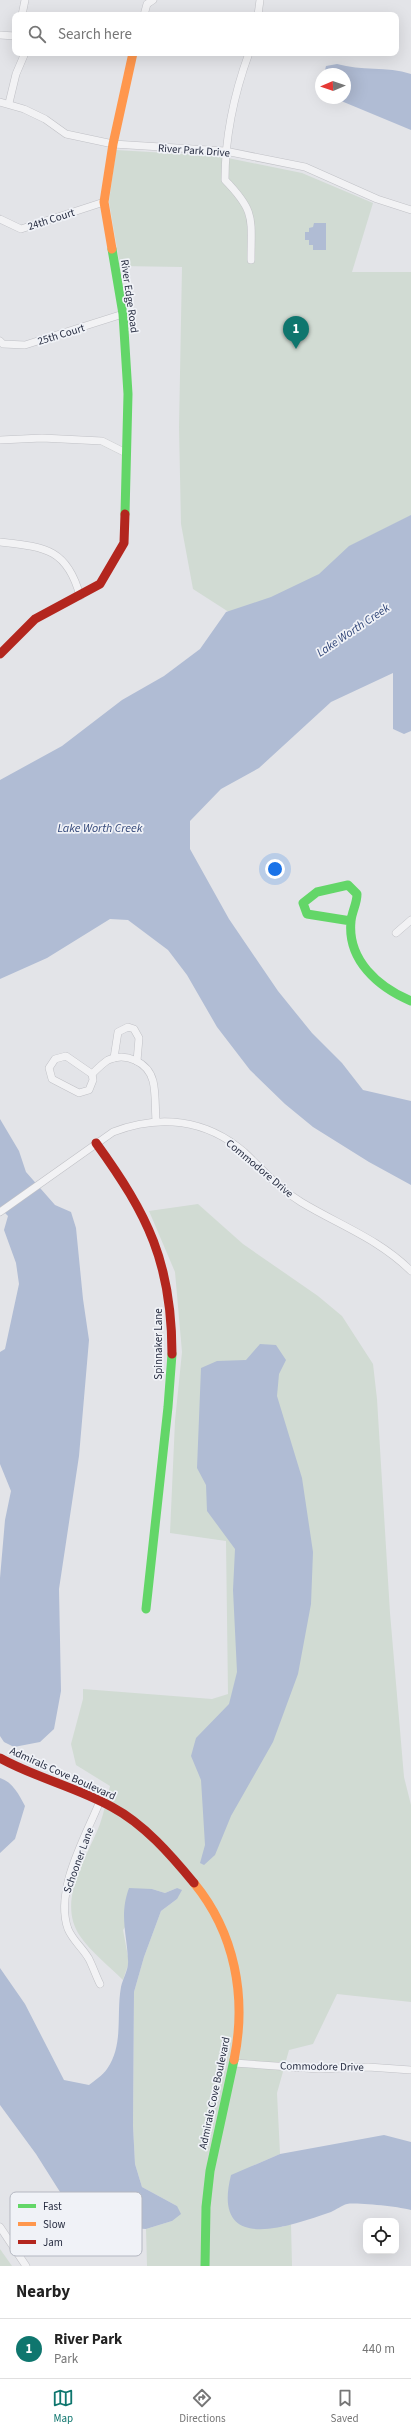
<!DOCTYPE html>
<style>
:root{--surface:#fff;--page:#f6f6f6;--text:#222;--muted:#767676;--line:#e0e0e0;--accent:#0f766e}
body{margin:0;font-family:"Source Sans 3",sans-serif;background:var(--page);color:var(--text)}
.controls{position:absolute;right:12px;bottom:12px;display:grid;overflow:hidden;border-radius:8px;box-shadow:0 4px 16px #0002}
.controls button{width:36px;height:36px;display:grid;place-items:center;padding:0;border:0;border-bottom:1px solid var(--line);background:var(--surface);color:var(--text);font:20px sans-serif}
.compass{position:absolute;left:315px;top:68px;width:36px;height:36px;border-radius:50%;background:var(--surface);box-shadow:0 4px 16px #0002;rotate:268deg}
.you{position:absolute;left:275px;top:869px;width:14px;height:14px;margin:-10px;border:3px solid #fff;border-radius:50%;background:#1a73e8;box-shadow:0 0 0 6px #1a73e833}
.badge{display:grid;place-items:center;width:26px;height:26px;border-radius:50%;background:var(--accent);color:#fff;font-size:13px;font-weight:700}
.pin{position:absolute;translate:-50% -33px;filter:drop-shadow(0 1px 2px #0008)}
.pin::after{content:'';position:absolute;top:21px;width:14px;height:12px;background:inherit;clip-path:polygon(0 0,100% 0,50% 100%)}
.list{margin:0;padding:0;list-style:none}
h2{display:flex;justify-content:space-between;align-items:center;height:52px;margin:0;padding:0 16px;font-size:17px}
h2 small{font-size:13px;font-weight:400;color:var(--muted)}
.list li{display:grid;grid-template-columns:26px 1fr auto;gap:12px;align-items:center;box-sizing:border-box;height:60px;padding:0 16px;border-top:1px solid var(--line)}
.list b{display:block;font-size:15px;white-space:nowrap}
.list p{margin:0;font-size:13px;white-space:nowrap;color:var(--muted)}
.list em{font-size:13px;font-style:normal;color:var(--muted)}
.icon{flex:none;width:22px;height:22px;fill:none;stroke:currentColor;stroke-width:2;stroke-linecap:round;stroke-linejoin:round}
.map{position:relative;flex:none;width:411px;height:2266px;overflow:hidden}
.search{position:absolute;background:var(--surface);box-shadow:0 4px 16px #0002;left:12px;right:12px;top:12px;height:44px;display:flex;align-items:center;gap:10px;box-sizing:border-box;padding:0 14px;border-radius:8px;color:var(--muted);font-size:15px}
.sheet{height:112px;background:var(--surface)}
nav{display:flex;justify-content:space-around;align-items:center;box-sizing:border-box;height:56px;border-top:1px solid var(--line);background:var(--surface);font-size:11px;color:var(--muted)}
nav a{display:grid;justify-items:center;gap:2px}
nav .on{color:var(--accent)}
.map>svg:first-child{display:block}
</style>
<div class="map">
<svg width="411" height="2266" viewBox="0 0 411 2266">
<rect width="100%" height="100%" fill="#e3e4e8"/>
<g fill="#d1dbd3">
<path d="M116,150L218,156L302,173L373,203L352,272H411V521L330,573L235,616L193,589L181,524L179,427L182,267L120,266L109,202Z"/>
<path d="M198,1204L243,1244L318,1296L342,1316L373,1364L377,1399L390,1613L404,1777L411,1805V2002L337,1994L313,2044L289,2050L277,2093L280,2154L252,2166L282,2227L291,2224L292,2266H147L146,2229L172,2221L177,2206L142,2187L135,2164L133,2126L134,1992L144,1957L161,1911L177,1899V1888L165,1893L152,1889L123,1930L129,1962L123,1980C109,1966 91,1952 80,1936C56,1901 87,1858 100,1824C104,1812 107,1798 110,1786L76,1765L71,1744L83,1699V1689L212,1699L228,1694L226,1541L170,1533L175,1421L182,1352L175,1272L149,1211Z"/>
<path d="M0,2249L12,2266H0Z"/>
</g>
<g fill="#b0bcd4">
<path d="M337,64C361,71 387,66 411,74V130L334,98H345V74H324L326,66Z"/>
<path d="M314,223H326V250H313V245H309V240H305V232H309V228L313,227Z"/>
<path d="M411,515V731L404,734L393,729V673L331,702L259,768L221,789L190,821V849L229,919L278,991L312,1033L342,1063L363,1090L411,1101V1185L369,1162L313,1127L285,1104L250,1070L217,1027L187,975L168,950L128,920L110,919L47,958L0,979V780L62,746L122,700L164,676L200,649L226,612L271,597L319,574L349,546Z"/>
<path d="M0,1119L19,1151L26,1172L55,1205L71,1212L76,1228L83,1299L89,1340L79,1456L59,1589L61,1691L54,1729L40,1742L14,1747L4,1742L0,1736V1578L5,1520L11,1491L0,1464V1352L5,1349L19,1284L16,1263L4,1230L8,1216L0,1208Z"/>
<path d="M260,1344L276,1345L286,1360L279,1374L277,1396L302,1478L313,1552L311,1604L298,1674L273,1742L231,1816L215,1855L204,1865L200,1863L205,1845L201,1780L191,1756L196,1738L229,1704L237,1672L233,1590L235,1549L207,1511L206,1485L197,1468L201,1368L217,1361L246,1360Z"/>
<path d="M0,1778C13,1782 19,1795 25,1806L15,1839L0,1853Z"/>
<path d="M129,1888L152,1889L165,1893L177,1888L182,1890L177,1899L161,1911L144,1957L134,1992L133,2126L135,2164L142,2187L177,2206L181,2214L172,2221L146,2229L117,2227L86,2220L67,2203L36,2154L0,2105V1968L25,2004L64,2080L89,2085C94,2081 103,2075 107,2069C124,2045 116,2014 121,1987C123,1978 129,1969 128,1960C127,1934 119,1915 129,1888Z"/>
<path d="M384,2135L411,2142V2210C401,2207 357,2202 347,2204C342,2205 336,2210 331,2212C287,2227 211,2255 231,2175L280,2154Z"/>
</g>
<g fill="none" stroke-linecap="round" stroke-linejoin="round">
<g stroke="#c0c1c6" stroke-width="8">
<g id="street">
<path d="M22,15L25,0"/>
<path d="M144,15L147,4L153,0"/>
<path d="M258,15L260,0"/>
<path d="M0,35L15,36"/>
<path d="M249,53C234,94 225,136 225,180C256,212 251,218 251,260"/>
<path d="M0,102L24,109L45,119L66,134L113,144L225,151L305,167L377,199L411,210"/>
<path d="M9,103L16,74L25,53"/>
<path d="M0,219L21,229L104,202"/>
<path d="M0,341L3,344L25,345L123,314"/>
<path d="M0,440L42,438L102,441L126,453"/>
<path d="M0,542C44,547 67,548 80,596"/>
<path d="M396,933L411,920"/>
<path d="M66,1056L92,1074L93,1080L89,1090L79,1093L52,1079L49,1068L55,1059Z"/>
<path d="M114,1058L118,1032L128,1027L134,1029L139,1038L137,1061"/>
<path d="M92,1074C97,1069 102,1064 108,1060C126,1052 148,1062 153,1081C156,1093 155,1108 156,1121"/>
<path d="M0,1212L113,1132C159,1114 206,1119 244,1152C263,1170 278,1188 301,1202C339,1225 379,1239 411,1271"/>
<path d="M100,1984C96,1976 93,1967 89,1959C83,1948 73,1941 68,1929C54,1890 86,1836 100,1801"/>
<path d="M234,2063L319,2069L368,2067L411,2070"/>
<path d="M0,2227L26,2266"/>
</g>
</g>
<use href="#street" stroke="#f2f2f4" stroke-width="7"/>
<g stroke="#63d668" stroke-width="9">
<path d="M112,249L123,314L128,394L125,514"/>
<path d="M351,921L307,914L303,903L317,892L348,885L357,894C357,904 352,911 351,921C347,960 378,987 411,1001"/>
<path d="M146,1609L168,1407L172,1354"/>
<path d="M205,2266L206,2207L210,2171L234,2060"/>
</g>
<g stroke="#ff974d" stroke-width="9">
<path d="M112,249L104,202L113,144L133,53"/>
<path d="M194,1883C235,1933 247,1997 234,2060"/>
</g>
<g stroke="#b3261e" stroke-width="9">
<path d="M0,654L35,619L100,584L124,543L125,514"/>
<path d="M96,1143C148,1215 172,1263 172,1354"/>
<path d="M0,1758C36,1778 76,1787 112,1807C144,1824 171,1855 194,1883"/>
</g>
</g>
<g text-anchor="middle" stroke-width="3.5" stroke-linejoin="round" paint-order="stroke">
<g font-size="11" fill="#282e42" stroke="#f0f2f7">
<text transform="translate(194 150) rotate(4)" y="4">River Park Drive</text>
<text transform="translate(51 219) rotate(-18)" y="4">24th Court</text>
<text transform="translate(130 296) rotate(82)" y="4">River Edge Road</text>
<text transform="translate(61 334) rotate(-17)" y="4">25th Court</text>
<text transform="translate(260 1168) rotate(40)" y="4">Commodore Drive</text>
<text transform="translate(158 1344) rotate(-90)" y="4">Spinnaker Lane</text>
<text transform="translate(63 1773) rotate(24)" y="4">Admirals Cove Boulevard</text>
<text transform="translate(78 1860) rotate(-70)" y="4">Schooner Lane</text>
<text transform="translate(322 2066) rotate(1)" y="4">Commodore Drive</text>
<text transform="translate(214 2093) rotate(-78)" y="4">Admirals Cove Boulevard</text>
</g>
<g font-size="12" font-style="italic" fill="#314678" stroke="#f0f2f7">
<text transform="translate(353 630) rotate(-34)" y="4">Lake Worth Creek</text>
<text x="100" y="832">Lake Worth Creek</text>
</g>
</g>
<rect x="10" y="2192" width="132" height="64" rx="6" fill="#f0f2f7" stroke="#b4b7c1" stroke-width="1"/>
<rect x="18" y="2204" width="18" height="4" fill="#63d668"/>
<rect x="18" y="2222" width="18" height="4" fill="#ff974d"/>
<rect x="18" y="2240" width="18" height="4" fill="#b3261e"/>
<g font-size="11" fill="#282e42">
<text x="43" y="2210">Fast</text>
<text x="43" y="2228">Slow</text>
<text x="43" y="2246">Jam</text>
</g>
</svg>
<div class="controls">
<button><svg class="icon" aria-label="locate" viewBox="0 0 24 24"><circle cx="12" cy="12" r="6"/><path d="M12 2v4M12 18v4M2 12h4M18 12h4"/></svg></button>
</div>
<svg class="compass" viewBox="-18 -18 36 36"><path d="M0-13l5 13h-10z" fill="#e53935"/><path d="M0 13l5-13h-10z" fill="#767676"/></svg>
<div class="you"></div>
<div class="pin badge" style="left:296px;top:349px">1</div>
<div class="search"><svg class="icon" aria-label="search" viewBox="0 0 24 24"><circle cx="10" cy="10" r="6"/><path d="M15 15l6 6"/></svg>Search here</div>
</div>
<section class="sheet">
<h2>Nearby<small></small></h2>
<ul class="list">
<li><span class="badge">1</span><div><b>River Park</b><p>Park</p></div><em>440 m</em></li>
</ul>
</section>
<nav>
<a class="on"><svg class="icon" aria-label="map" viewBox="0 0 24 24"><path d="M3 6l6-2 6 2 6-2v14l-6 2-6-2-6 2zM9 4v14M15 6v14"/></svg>Map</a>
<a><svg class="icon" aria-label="directions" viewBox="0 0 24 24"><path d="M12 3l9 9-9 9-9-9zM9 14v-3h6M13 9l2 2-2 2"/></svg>Directions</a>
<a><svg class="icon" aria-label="saved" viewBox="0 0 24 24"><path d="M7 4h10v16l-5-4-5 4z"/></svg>Saved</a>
</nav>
